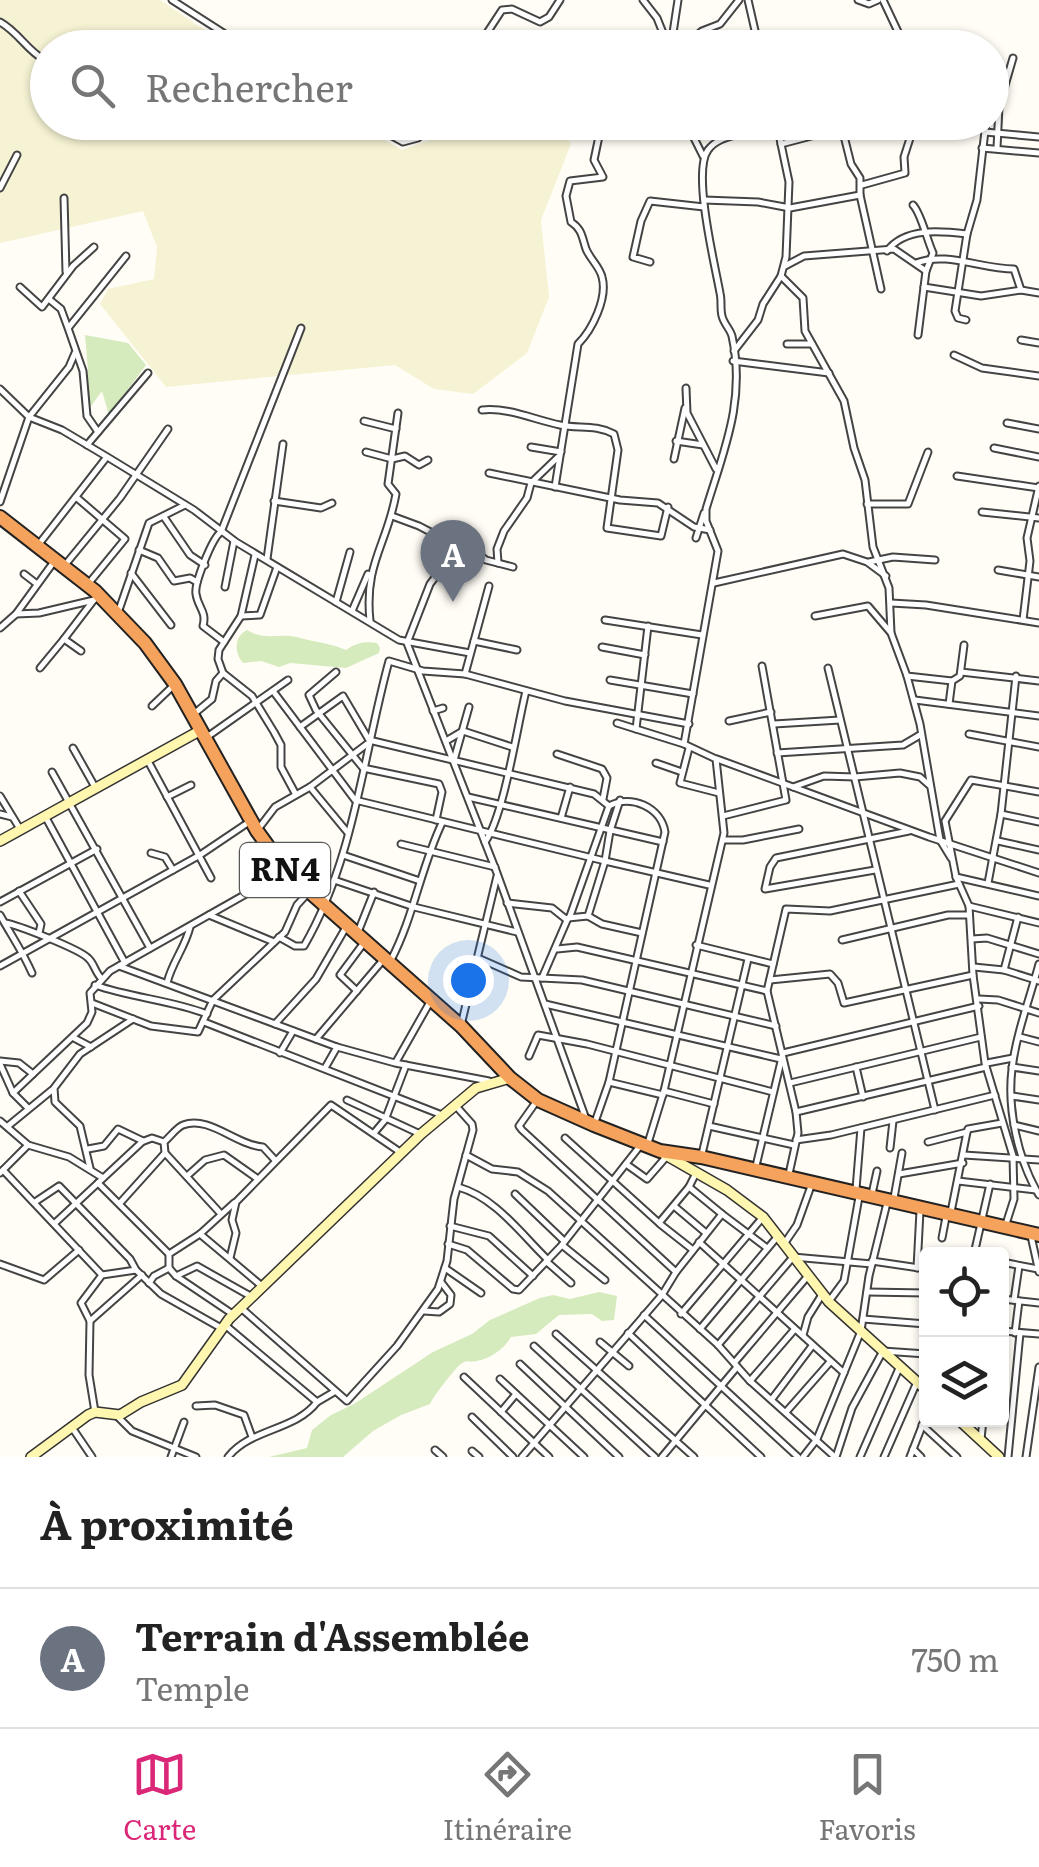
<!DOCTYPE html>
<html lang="fr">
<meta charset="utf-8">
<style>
:root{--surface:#fff;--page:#f2f2f2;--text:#222;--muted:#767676;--line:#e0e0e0;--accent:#db2777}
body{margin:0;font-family:Literata,serif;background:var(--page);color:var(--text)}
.controls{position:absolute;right:30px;bottom:30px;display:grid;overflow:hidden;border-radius:10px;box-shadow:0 2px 8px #0004}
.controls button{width:90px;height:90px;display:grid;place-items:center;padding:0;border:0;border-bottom:2px solid var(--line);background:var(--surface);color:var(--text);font:50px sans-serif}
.you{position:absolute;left:468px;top:980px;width:35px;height:35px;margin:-25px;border:8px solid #fff;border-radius:50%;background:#1a73e8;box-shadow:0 0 0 15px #1a73e833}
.badge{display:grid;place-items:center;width:65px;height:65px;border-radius:50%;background:var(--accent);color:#fff;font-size:32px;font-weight:700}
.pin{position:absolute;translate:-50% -82px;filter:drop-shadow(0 2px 5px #0008)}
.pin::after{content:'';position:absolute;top:52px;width:35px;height:30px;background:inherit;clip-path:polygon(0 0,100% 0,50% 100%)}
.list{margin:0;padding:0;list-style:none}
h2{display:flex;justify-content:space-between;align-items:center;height:130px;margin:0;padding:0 40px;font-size:42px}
h2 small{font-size:32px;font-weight:400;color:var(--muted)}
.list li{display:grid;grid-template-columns:65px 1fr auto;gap:30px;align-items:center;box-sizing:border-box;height:140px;padding:0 40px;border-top:2px solid var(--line)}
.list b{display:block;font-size:38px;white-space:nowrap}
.list p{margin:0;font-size:32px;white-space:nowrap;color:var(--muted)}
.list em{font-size:32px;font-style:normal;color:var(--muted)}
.icon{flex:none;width:55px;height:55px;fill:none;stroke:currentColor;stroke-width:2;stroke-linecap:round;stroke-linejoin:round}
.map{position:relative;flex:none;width:1039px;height:1457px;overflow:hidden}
.search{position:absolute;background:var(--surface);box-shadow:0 2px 8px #0004;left:30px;right:30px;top:30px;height:110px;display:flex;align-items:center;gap:25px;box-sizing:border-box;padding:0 35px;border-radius:55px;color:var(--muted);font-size:38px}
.sheet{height:270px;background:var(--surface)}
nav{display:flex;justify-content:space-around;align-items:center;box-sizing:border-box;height:140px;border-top:2px solid var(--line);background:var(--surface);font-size:28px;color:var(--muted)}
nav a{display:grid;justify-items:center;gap:5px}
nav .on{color:var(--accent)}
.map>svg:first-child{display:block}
</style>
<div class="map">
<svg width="1039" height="1457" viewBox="0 0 1039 1457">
<rect width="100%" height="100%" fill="#fffdf5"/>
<path fill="#f6f3d4" d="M0,0H160L230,47L48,48V122L354,123L402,150L438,137L446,123L555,122L571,144L541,220L549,297L527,353L473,394L434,389L395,365L166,387L100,304L108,289L154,279L157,247L143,211L0,243Z"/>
<g fill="#d5ebbd">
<path d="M85,335L128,343L146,365L109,415L102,391L83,417L88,370Z"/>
<path d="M247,630C265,641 278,633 297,637C313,642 331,643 346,650C356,643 364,641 377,643L380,648L379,653L346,668L290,663L279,667L261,661L243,663C234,653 234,636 247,630Z"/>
<path d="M599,1292L617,1296L614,1320L602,1321L592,1314L559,1315L536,1334L511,1337C504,1349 491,1358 477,1361C469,1363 468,1359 461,1364C455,1368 433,1397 430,1404L401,1415L373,1431L343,1457H269L307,1448L312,1430L331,1415L354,1404L433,1352L472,1334L490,1320L540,1298L553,1295L570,1299Z"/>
</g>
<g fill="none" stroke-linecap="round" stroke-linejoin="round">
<g stroke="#444" stroke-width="9">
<g id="street">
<path d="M172,0L247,48"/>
<path d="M643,0L657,18L669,48"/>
<path d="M748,0L759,48"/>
<path d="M858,0L869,4L878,0"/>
<path d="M883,0L900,36"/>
<path d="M0,22C18,32 27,50 43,59L48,57"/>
<path d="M591,46L597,48"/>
<path d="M671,46L678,0"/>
<path d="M58,48L67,39"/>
<path d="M477,48L502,10L512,9L540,22L549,17L560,0"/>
<path d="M682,48L702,31L720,24L739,0"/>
<path d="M992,112L999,106L1013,58"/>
<path d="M367,122L403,142L418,138L431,122"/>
<path d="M686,122L703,156"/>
<path d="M777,122L781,144L842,128L851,164L860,178V195L881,289"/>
<path d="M985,132L1039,137"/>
<path d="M982,148L1039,153"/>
<path d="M997,148L999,106"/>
<path d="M862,185L905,173L904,157L912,132"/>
<path d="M0,188L17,155"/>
<path d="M64,198L66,272"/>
<path d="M704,200L758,202L790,208L860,195"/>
<path d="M913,205C921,213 927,240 933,253L926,271L918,335"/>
<path d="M887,251C905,227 941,231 967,234"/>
<path d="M650,262L633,257L641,221L650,201L704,207"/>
<path d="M916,263C947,251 980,269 1014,269L1021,290"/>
<path d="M785,266L804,256L894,249L926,271"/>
<path d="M781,276L803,298L805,331L844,401L854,448L865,480L873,547L889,588L891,633"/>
<path d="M20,287L42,307L73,266L94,247"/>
<path d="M924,287L981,296L1021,290L1039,293"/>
<path d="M50,300L61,309L68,328L83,371L87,416L98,432"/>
<path d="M966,320L958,318L955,311L967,234L977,200L986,122"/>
<path d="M69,327L126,256"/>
<path d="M1021,340L1039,343"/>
<path d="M787,344H812"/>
<path d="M734,351L758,320L763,304L781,276L786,257L789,182L781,144"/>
<path d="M954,355L982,368L1039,376"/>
<path d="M733,361L829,373"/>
<path d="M686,388L687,413L716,469"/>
<path d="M0,389L29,417L62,430L109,458L194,510L236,542L399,640L470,653"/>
<path d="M482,410C508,407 535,420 560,425C579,429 595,424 614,434L618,450L607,528L661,536L668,507"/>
<path d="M364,421L396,429"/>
<path d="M1007,423L1039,429"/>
<path d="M676,441L703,445"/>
<path d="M87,445L148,373"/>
<path d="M531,447L561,452"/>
<path d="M994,448L1039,457"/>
<path d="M366,452L392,459L405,456L419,465L428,460"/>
<path d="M674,459L685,408"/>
<path d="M489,473L620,500L658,503L694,527L710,530"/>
<path d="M957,476L1039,488"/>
<path d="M555,487L578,344C592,330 608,298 602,277C600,267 590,259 586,249C582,237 582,229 571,222L566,196L570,181L603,177L594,160L602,122"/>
<path d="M76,497L125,539L89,583"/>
<path d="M274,501L321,508L332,503"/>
<path d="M0,502L29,417L69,367L75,353"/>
<path d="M867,504H908L928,452"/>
<path d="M982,512L1039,518"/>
<path d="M392,516L419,526L461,548"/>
<path d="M164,517L190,555L205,565"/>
<path d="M696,538L704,513"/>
<path d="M39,544L106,458"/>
<path d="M139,550L158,558L174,581L190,578L197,582"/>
<path d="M267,559L283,444"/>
<path d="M869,562L893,557L935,560"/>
<path d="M498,563L497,549L504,531L527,498L531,483L558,457"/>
<path d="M65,565L120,498L168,429"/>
<path d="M513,567L486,560L472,549L455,551L430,584L407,643L497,873L586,1119"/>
<path d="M998,570L1039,577"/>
<path d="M131,573L171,625"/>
<path d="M24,574L37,584"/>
<path d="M714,583L843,554L867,562L886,576"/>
<path d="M225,587L234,541"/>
<path d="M336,602L350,552"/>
<path d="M891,603L926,605L1039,623"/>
<path d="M119,610L149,523L185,505"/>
<path d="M352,611L368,574"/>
<path d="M16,614L53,563"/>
<path d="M241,616L260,615L277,567"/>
<path d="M815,616L868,606L891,633L907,676L952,681"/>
<path d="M605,620L702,635"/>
<path d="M1023,620L1030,561L1027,538L1039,486"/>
<path d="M370,621C364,563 387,545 396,494L388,484L398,413"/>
<path d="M648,626L636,729L684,744"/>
<path d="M0,628L16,614L39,613L94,600"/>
<path d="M474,641L517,650"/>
<path d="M224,642L203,626C207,611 198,608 196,594C194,584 212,538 221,532L301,328"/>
<path d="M602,647L645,655"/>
<path d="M81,651L64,639L93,601"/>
<path d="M40,668L64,639"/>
<path d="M828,668L935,1110"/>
<path d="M336,672L309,695L316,710L363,768L439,784L442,792L436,820"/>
<path d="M961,672L1039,681"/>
<path d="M223,673L252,696L274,732L281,745V767L295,793"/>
<path d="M465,674L489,586"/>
<path d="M907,676L920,724L940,840L951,858"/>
<path d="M610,680L693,694"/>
<path d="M273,691L355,800L605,861L610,831L620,800"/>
<path d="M915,700L1039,716"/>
<path d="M949,704L952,681L960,676L964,645"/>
<path d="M152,706L173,686"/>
<path d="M433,711L443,708"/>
<path d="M195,713L212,699L216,681L223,673L218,659L219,650L241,616L255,555"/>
<path d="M729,721L771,712"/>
<path d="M617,723L636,729"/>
<path d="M774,724L840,720"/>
<path d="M300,727L343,696L369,740L594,794L609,806C631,794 661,807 665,832L609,1082L595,1122"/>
<path d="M969,734L1039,747"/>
<path d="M207,737L288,680"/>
<path d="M446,741L463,731L512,747"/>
<path d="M73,748L95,787"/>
<path d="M689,748L680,783L719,793"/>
<path d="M777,753L903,745L920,735"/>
<path d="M557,754L602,769L607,778L603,799"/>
<path d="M717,759L929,837L1039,873"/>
<path d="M454,760L469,707"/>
<path d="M148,761L211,878"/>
<path d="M656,763L682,772"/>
<path d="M52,772L150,948"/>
<path d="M310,787L348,833"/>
<path d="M793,787L824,776L855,777L900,773L920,777L929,785"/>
<path d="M0,796L20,829"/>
<path d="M167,797L191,785"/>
<path d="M468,797L663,842"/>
<path d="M0,814L12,817"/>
<path d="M1001,814L1039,822"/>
<path d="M45,816L125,963"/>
<path d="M723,816L786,800L762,666"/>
<path d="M561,818L570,787"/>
<path d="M259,828L275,807L310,787L367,744"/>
<path d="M723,840H743L799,829"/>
<path d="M998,841L1039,850"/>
<path d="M485,842C504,816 517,727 526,691"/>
<path d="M401,844L495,867"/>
<path d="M151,853L165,857L173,870"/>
<path d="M343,855L420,881"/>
<path d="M875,870L765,889L770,867L776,858L909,831"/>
<path d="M956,877L1039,896"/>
<path d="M334,880L414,907L517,932"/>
<path d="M988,883L1001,814L1016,676"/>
<path d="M19,891L41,924L39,933"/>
<path d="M0,902L97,849"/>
<path d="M507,903L552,908L567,920"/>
<path d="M969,906L1039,923"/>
<path d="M0,915C11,935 23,952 32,973"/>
<path d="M209,915L274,942"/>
<path d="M570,916L609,806"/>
<path d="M588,916L602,924L642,933"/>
<path d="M5,923C18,925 79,949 88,958C94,963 95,972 101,978"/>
<path d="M358,932L374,892"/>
<path d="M279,937L295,946H304C354,860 363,756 389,661L423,671L465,674L565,701L689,724"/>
<path d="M972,939L987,938L1039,954"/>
<path d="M842,940L948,915H969"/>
<path d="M696,945L773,964"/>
<path d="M557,949L577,947L767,991"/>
<path d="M478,958L521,977L582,980L776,1026"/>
<path d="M391,960C414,916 421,867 442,823"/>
<path d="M1039,964C1030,998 1016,1034 1012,1069C1007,1109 1018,1160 1039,1195"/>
<path d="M0,966L200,855L249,822"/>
<path d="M119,966L337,1047L395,1063L489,1081"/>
<path d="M974,967L1004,970L1039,981"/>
<path d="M1004,970L1018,917"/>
<path d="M542,978L568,918L588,916L605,861L709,885"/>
<path d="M770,980L830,974L838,983L844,1003L973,975"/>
<path d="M167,983C172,962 185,948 190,927"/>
<path d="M95,985C132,998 171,1000 207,1014"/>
<path d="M357,991L340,975L363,944"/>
<path d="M979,999L998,1000L1039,1013"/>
<path d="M92,1003L151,1026L198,1032L213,1000L285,932L297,905L308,893"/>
<path d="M545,1004L781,1059"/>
<path d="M462,1021L497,876"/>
<path d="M204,1022L442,1115"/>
<path d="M275,1024L316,979L345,929"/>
<path d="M1020,1037L1039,1042"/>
<path d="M74,1038L91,1047"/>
<path d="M316,1039L383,960"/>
<path d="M280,1053L293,1031"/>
<path d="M529,1056L538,1035L587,1044L773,1092"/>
<path d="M0,1061L19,1063L33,1074L87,1023L92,1012L90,993L110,971L283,873"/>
<path d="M396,1062L430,1002"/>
<path d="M987,1063L1013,1058"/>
<path d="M0,1064L13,1093L27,1107"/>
<path d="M856,1067L863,1097"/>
<path d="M1012,1067L1039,1071"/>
<path d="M325,1068L337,1047"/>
<path d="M609,1082L663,1095"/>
<path d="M790,1083L981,1037"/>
<path d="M664,1091L714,1104"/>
<path d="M13,1093L33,1074"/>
<path d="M1012,1096L1039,1100"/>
<path d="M347,1100L418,1133"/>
<path d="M536,1102L519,1126L522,1130L676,1272L722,1214L689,1187L696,1173"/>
<path d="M796,1112L986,1067"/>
<path d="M0,1121L28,1145L69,1157L103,1178"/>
<path d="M1014,1125L1039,1131"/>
<path d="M8,1126L52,1090"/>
<path d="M709,1126L794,1145"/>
<path d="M374,1133L385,1120L406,1065"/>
<path d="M565,1138L659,1223L689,1187"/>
<path d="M796,1140L831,1135L995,1095"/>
<path d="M144,1141L152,1138L164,1142"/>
<path d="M928,1142L967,1132L968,1129L1002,1123"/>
<path d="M648,1143L664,1091L724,833L716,759L684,744L718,551L706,521V509C724,450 746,400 732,336C730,329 724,324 722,316C720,308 722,301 720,293C715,265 692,172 708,150C721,132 747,138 762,122"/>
<path d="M890,1148L893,1121"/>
<path d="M166,1154L221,1214"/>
<path d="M702,1154L748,959"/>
<path d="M466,1155L492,1169L518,1172L548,1191L718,1345L750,1381L835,1457"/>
<path d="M964,1155L1039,1160"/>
<path d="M626,1164L647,1179L667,1156"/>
<path d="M756,1166L783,1053L979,1006"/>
<path d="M90,1168L80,1126L55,1102L54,1088L80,1054L133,1019"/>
<path d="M3,1170L102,1275"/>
<path d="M0,1173L28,1145"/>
<path d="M789,1174L798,1133L796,1112L767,991L786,909L830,911L959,884"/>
<path d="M899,1174L963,1163"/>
<path d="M187,1176L205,1160L224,1155L258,1179"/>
<path d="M958,1181L1036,1190"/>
<path d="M98,1183L169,1254"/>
<path d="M458,1187C495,1197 521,1234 548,1260"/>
<path d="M856,1189L861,1128"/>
<path d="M515,1194L563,1240"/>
<path d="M872,1194L877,1171"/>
<path d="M894,1198L902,1153"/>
<path d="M35,1202L59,1186L130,1259L136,1270"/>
<path d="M120,1203L165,1153L164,1142C170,1137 177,1127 183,1125C209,1115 236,1145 263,1147L275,1160"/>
<path d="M674,1206L706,1233"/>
<path d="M951,1212L967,1132"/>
<path d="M722,1214L767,1248"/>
<path d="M55,1223L143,1141L118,1129L104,1146L88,1149"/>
<path d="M660,1224L693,1250"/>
<path d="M1006,1224L1014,1199L1013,1156L985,1063L973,975L969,906L956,877L945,821L971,780L1039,792"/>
<path d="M450,1226L489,1236L533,1276"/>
<path d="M200,1234L263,1287"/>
<path d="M1031,1236L1039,1272"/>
<path d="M942,1238L946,1217"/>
<path d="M699,1242L844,1373"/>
<path d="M448,1244L467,1250L513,1289L519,1290L562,1245L640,1146"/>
<path d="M784,1244L797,1225L811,1186"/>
<path d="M562,1245L605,1280"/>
<path d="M974,1254L990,1184"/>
<path d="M230,1258L236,1233L232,1220L236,1202L331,1105L400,1152"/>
<path d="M872,1261L926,1269"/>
<path d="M547,1262L571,1283"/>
<path d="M1002,1262L1038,1269"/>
<path d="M0,1264L44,1280L79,1250"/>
<path d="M445,1268L481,1293"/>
<path d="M917,1268L920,1211"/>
<path d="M176,1276L197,1266L252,1297"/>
<path d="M149,1283L154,1276L169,1268"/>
<path d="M867,1292L926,1293"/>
<path d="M1002,1299L1039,1303"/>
<path d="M830,1300L844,1281L859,1197"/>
<path d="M1014,1300L1019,1266"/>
<path d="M241,1308L347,1401L397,1346L438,1289L447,1261L454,1199L473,1130L472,1124L455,1105"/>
<path d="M424,1311L439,1312L450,1304L451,1295L441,1282"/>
<path d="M681,1314L763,1217"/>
<path d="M234,1315L176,1276L169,1268V1254L200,1234L234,1203"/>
<path d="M644,1315L798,1457"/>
<path d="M863,1319L926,1324"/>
<path d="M90,1321L142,1275"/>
<path d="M225,1325L317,1402C295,1431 251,1428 228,1457"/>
<path d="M700,1329L778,1236"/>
<path d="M1002,1331L1039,1334"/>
<path d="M628,1333L761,1457"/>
<path d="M1015,1333L1019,1301"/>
<path d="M556,1334L694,1457"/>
<path d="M803,1335L808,1317L823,1293"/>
<path d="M600,1342L629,1366"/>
<path d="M718,1345L793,1257L872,1264"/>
<path d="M534,1346L655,1457"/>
<path d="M735,1362L807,1277"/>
<path d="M520,1364L619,1457"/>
<path d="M464,1377L549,1457"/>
<path d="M500,1379L584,1457"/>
<path d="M750,1381L794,1330"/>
<path d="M772,1399L812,1346"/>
<path d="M317,1402L334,1392"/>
<path d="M196,1406L215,1405L244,1415L252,1437"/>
<path d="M95,1412L89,1375L90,1321L81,1303L102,1275L136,1270L161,1294L221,1328"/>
<path d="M501,1412L516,1394"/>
<path d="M786,1412L830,1362"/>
<path d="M117,1416L132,1431L196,1457"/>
<path d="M472,1417L513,1457"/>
<path d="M922,1425L957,1457"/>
<path d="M71,1426L92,1457"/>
<path d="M981,1439L983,1420"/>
<path d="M913,1449L921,1457"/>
<path d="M435,1450L443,1457"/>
<path d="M472,1451L479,1457"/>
<path d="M171,1457L184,1422"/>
<path d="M522,1457L662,1295L676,1272"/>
<path d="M662,1457L737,1367"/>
<path d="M803,1457L817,1439L861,1331L869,1276L887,1203"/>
<path d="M836,1457L852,1408L883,1351L926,1354"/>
<path d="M860,1457L900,1366"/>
<path d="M884,1457L917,1382"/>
<path d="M910,1457L926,1416"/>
<path d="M1008,1457L1020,1333"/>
<path d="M1026,1457L1039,1367"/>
</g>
</g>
<g stroke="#333" stroke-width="12">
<g id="secondary">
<path d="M0,841L201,730"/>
<path d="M664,1154L727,1190L763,1217L829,1302L926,1390"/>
<path d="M959,1420L999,1457"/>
<path d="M31,1457L88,1415L95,1412L120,1415L141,1402L182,1385L229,1319L421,1134L476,1088L510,1078"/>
</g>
</g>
<g stroke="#222" stroke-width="16">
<path id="highway" d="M0,517L95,591L145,643L175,684L257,831L286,871L461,1026L510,1078L538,1100L594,1125L660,1151L701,1157L1039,1235"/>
</g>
<use href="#street" stroke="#fff" stroke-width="5"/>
<use href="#secondary" stroke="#fff6b0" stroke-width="9"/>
<use href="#highway" stroke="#f5a25d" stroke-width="12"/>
</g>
<g text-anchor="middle" stroke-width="10" stroke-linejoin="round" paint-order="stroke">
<rect fill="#fff" stroke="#585858" stroke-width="2.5" x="240" y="843" width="90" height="54" rx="8"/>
<g font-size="32" font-weight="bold" fill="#111">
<text x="285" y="881">RN4</text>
</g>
</g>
</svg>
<div class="controls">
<button><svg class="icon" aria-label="locate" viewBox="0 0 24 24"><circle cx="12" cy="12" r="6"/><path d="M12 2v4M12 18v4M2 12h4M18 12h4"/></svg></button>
<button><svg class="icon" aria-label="layers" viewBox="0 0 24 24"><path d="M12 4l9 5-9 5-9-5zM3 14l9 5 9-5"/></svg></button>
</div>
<div class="you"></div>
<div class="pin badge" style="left:453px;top:602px;background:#6b7280">A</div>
<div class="search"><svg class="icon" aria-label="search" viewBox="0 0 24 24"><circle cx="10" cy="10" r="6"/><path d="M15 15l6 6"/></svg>Rechercher</div>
</div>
<section class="sheet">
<h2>À proximité<small></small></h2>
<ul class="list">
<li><span class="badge" style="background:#6b7280">A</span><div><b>Terrain d'Assemblée</b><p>Temple</p></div><em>750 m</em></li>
</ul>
</section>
<nav>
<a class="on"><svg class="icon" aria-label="map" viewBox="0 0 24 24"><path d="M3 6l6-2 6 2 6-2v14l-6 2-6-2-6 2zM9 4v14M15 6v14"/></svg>Carte</a>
<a><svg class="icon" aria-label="directions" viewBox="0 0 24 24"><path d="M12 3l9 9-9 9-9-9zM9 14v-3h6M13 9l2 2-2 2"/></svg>Itinéraire</a>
<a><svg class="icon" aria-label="saved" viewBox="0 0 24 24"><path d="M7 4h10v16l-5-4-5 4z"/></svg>Favoris</a>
</nav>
